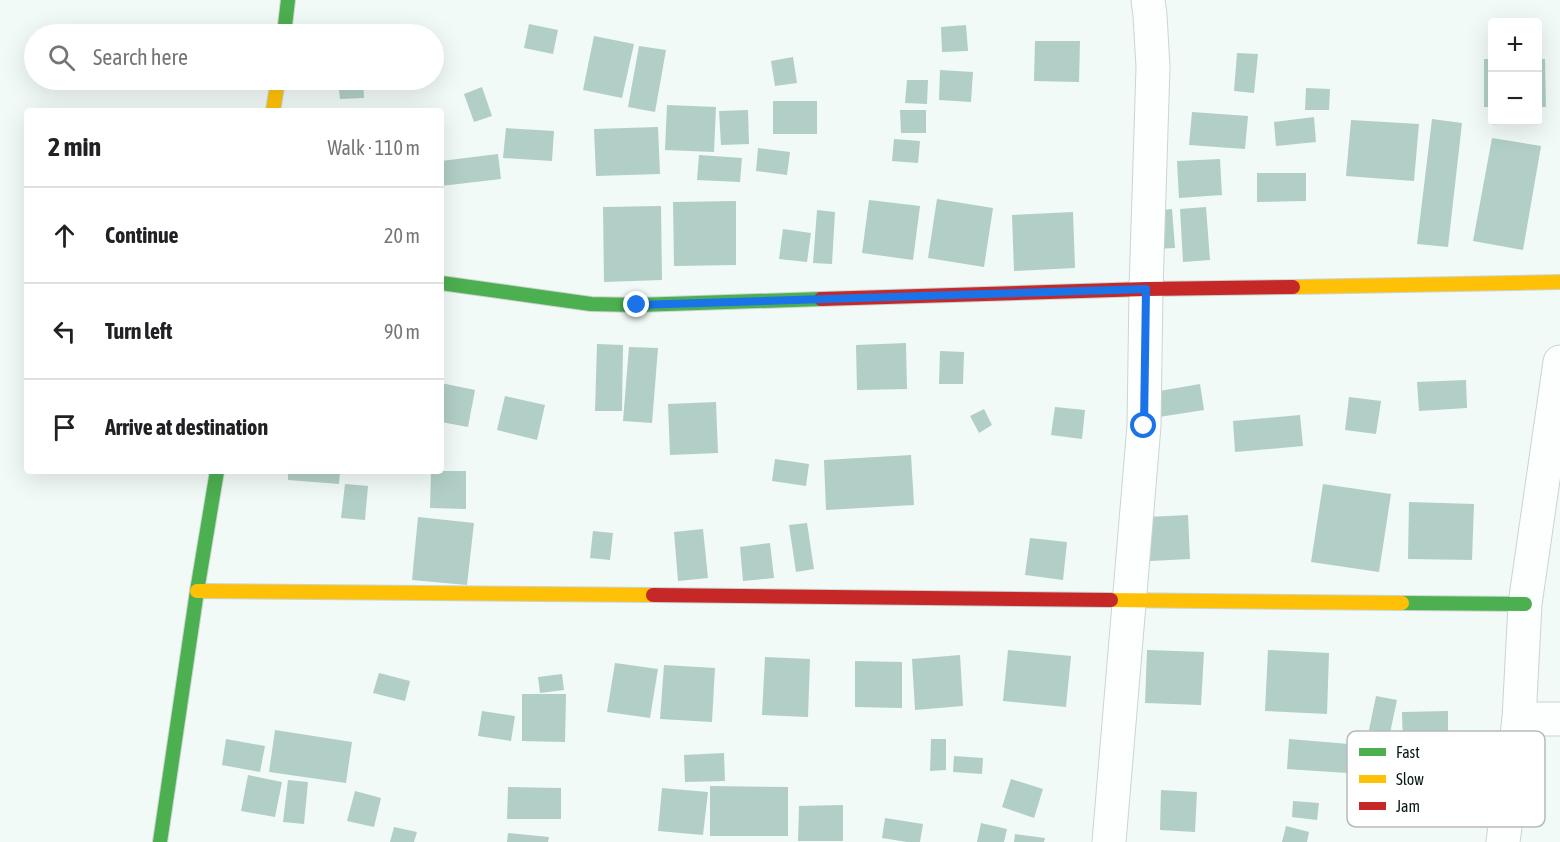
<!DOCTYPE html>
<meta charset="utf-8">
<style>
:root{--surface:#fff;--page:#f6f6f6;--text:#202124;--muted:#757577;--line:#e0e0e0}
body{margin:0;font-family:"Asap Condensed",sans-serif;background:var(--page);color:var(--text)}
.controls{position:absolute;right:18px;top:18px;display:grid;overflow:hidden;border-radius:6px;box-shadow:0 6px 24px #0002}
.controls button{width:54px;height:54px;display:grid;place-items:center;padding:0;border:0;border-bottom:2px solid var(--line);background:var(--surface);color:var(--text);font:30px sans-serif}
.stop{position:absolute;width:18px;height:18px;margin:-14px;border:4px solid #1a73e8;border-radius:50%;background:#fff}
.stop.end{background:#1a73e8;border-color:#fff;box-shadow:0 2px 6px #0008}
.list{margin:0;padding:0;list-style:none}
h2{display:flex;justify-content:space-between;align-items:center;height:78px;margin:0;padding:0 24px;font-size:26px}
h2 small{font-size:20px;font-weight:400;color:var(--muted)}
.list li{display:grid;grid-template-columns:39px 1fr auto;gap:18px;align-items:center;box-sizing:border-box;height:96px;padding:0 24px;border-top:2px solid var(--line)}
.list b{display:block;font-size:22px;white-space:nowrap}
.list em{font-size:20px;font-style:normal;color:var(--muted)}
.icon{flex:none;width:33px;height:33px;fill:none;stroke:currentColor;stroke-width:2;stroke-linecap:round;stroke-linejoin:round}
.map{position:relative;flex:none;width:1560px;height:842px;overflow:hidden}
.search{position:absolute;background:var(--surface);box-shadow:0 6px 24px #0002;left:24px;top:24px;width:420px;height:66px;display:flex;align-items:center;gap:15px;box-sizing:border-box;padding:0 21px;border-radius:33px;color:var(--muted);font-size:22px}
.panel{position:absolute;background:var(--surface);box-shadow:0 6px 24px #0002;left:24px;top:108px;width:420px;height:366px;border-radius:6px}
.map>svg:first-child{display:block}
</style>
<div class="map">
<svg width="1560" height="842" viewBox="0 0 1560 842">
<rect width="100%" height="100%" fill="#f1faf7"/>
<g fill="#b1cfc7">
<path d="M529,24L558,30L553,54L524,48Z"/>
<path d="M966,25L968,51L942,52L941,27Z"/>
<path d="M594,36L634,44L622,98L583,90Z"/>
<path d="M1035,41H1080L1079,82L1034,81Z"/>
<path d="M639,46L666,50L655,112L628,107Z"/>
<path d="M1237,53L1258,54L1254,93L1234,91Z"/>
<path d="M793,57L797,83L775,86L771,61Z"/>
<rect x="1484" y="59" width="8" height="48"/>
<path d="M1538,59H1545L1546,107H1538Z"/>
<path d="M940,70L973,72L971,102L939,100Z"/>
<path d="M338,80H363L364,98L340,99Z"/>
<path d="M907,80H928L927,104L905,103Z"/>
<path d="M482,87L492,116L474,122L464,94Z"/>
<path d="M1306,88L1330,89L1329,110H1305Z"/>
<rect x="773" y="101" width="44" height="33"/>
<path d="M667,105L716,107L714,152L665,150Z"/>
<path d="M748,110L749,144L721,145L719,111Z"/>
<path d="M900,110H926V133H901Z"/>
<path d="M1192,112L1248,116L1245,149L1189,145Z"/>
<path d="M1314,117L1316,142L1276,146L1274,122Z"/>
<path d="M1432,119L1462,123L1448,247L1417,244Z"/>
<path d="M1351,120L1419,124L1414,181L1346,176Z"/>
<path d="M658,127L660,174L596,176L594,129Z"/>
<path d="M506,128L554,131L552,161L503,158Z"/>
<path d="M1492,138L1541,146L1523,250L1473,241Z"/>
<path d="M894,139L920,141L918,163L892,161Z"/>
<path d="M758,148L790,152L787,175L756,171Z"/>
<path d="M498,154L501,179L441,186V161Z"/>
<path d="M699,155L742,158L740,182L697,180Z"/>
<path d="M1220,159L1222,195L1179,198L1177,161Z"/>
<path d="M1257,173H1306V201L1257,202Z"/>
<path d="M937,199L993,208L984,267L928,258Z"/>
<path d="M869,200L920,206L913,260L862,253Z"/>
<path d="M736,201V265L674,266L673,202Z"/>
<path d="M661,206L662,280L604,282L603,207Z"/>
<path d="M1206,207L1210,260L1183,262L1180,209Z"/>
<path d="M1172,209L1175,248L1155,249L1152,211Z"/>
<path d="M817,210L835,212L832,264L813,263Z"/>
<path d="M1073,212L1075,268L1014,271L1012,215Z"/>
<path d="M783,229L811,233L807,262L779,259Z"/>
<path d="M906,343L907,389L857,390L856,345Z"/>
<path d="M597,344L623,345L622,411H595Z"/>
<path d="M629,347L658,348L652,423L623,421Z"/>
<path d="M940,351L964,352L963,384H939Z"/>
<path d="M1466,380L1467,408L1419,411L1417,382Z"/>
<path d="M441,383L475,390L468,427L441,422Z"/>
<path d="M1200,384L1204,410L1159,417L1154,392Z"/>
<path d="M505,396L545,405L537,440L497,430Z"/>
<path d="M1349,397L1381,401L1376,434L1345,430Z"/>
<path d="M716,402L718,453L670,455L668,404Z"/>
<path d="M1055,407L1085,410L1082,439L1051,435Z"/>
<path d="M984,409L992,425L979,433L970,416Z"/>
<path d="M1300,415L1303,446L1235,452L1233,421Z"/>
<path d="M911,455L914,505L826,510L824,460Z"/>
<path d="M775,459L809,464L806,486L772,481Z"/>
<path d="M288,471H340L339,484L288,480Z"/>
<path d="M431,471H466V509L430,508Z"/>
<path d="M345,484L368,486L365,520L341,518Z"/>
<path d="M1323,484L1391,494L1379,572L1311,562Z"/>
<path d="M1409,502L1474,504L1472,560L1408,559Z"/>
<path d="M1188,515L1190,559L1150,561L1147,517Z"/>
<path d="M418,517L474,523L467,585L412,580Z"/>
<path d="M807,523L814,569L796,572L789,525Z"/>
<path d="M703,529L708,578L678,581L674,532Z"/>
<path d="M593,531L613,533L610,560L590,558Z"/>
<path d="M1030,538L1067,542L1063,580L1025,575Z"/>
<path d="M770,543L774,578L743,581L740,547Z"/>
<path d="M1008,650L1071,656L1066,707L1003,701Z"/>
<path d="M1147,650L1204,652L1201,705L1145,703Z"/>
<path d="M1268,650L1329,653L1327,714L1265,711Z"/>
<path d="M960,655L963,706L915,710L912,659Z"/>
<path d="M765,657L810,659L808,717L762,715Z"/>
<path d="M855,661L902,662V708L855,707Z"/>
<path d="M615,663L658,669L650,718L607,712Z"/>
<path d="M664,665L715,668L712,722L660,719Z"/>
<path d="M379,673L410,681L405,701L373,693Z"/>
<path d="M562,674L564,690L540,693L538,677Z"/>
<path d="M522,694H566L565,742L522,741Z"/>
<path d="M1376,696L1397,700L1390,733L1369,730Z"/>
<path d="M482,711L515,716L511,741L478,736Z"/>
<path d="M1448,711V745L1403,746L1402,712Z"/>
<path d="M275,730L352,742L346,783L269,772Z"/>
<path d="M226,739L265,746L260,772L222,765Z"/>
<path d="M931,739H946V770L930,771Z"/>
<path d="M1289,739L1349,744L1347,773L1287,769Z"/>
<path d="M724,753L725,781L685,782L684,755Z"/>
<path d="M954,756L983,758L982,774L953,772Z"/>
<path d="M248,775L282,782L275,817L241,811Z"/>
<path d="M1011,779L1043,789L1034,818L1002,807Z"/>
<path d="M288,780L308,782L304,824L283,822Z"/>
<path d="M710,786L788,787V836H710Z"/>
<path d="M508,787L561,788V819H507Z"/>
<path d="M662,788L708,792L703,835L658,831Z"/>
<path d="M1161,790L1197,792L1195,832L1160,830Z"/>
<path d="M355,791L381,798L374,827L347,821Z"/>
<path d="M1293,801L1319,803L1317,820L1292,817Z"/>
<path d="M843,805V841H798L799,806Z"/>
<path d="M885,818L923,824L920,842H907L882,838Z"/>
<path d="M981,823L1007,829L1004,842H977Z"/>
<path d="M1286,826L1309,832L1307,842H1282Z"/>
<path d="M394,827L417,832L414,842H390Z"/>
<path d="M508,833L549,837L548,842H507Z"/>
<path d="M1015,834L1045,838L1044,842H1014Z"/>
</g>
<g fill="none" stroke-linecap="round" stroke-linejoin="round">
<g stroke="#cad5d2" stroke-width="35">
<g id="street">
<path d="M1519,719H1560"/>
<path d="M1109,842L1144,426L1146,289L1153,67L1150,15L1148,0"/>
<path d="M1503,842L1519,719L1525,604L1560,362"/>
</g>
</g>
<g stroke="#cad5d2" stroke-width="16">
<g id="fast">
<path d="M284,34L288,0"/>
<path d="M441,283L591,304L637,305L821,299"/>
<path d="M1402,603L1525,604"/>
<path d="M160,842L197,591L217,471"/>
</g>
</g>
<g stroke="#cad5d2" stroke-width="16">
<g id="slow">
<path d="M273,111L278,80"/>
<path d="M1293,287L1560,282"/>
<path d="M197,591L653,595"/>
<path d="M1111,600L1402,603"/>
</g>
</g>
<g stroke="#cad5d2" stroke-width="16">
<g id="jam">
<path d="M821,299L1146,289L1293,287"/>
<path d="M653,595L1111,600"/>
</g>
</g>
<use href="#street" stroke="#fdfefe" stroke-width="33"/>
<use href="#fast" stroke="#4caf50" stroke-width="14"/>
<use href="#slow" stroke="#ffc107" stroke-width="14"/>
<use href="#jam" stroke="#c62828" stroke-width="14"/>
</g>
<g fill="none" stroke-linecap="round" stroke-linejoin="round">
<path stroke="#1a73e8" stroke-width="8" d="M637,305L1146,289L1144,426"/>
</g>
<rect x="1347" y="731" width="198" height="96" rx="9" fill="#fff" stroke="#b5bab9" stroke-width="1.5"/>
<rect x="1359" y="748" width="27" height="8" fill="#4caf50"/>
<rect x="1359" y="775" width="27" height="8" fill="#ffc107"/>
<rect x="1359" y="802" width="27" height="8" fill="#c62828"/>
<g font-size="16" fill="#091915">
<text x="1396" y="758">Fast</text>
<text x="1396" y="785">Slow</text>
<text x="1396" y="812">Jam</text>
</g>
</svg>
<div class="controls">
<button>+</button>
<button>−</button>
</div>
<div class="stop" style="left:1144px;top:426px"></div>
<div class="stop end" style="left:637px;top:305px"></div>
<div class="search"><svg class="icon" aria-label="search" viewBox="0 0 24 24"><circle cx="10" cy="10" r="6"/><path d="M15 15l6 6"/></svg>Search here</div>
<section class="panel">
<h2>2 min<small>Walk · 110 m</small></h2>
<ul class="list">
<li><svg class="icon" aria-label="ahead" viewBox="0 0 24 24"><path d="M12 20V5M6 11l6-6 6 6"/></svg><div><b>Continue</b></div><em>20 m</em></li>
<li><svg class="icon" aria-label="left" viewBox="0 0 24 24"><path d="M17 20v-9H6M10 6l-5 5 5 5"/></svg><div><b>Turn left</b></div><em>90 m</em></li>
<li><svg class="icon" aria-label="arrive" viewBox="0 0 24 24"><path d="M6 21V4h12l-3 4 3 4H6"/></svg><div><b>Arrive at destination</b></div></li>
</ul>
</section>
</div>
